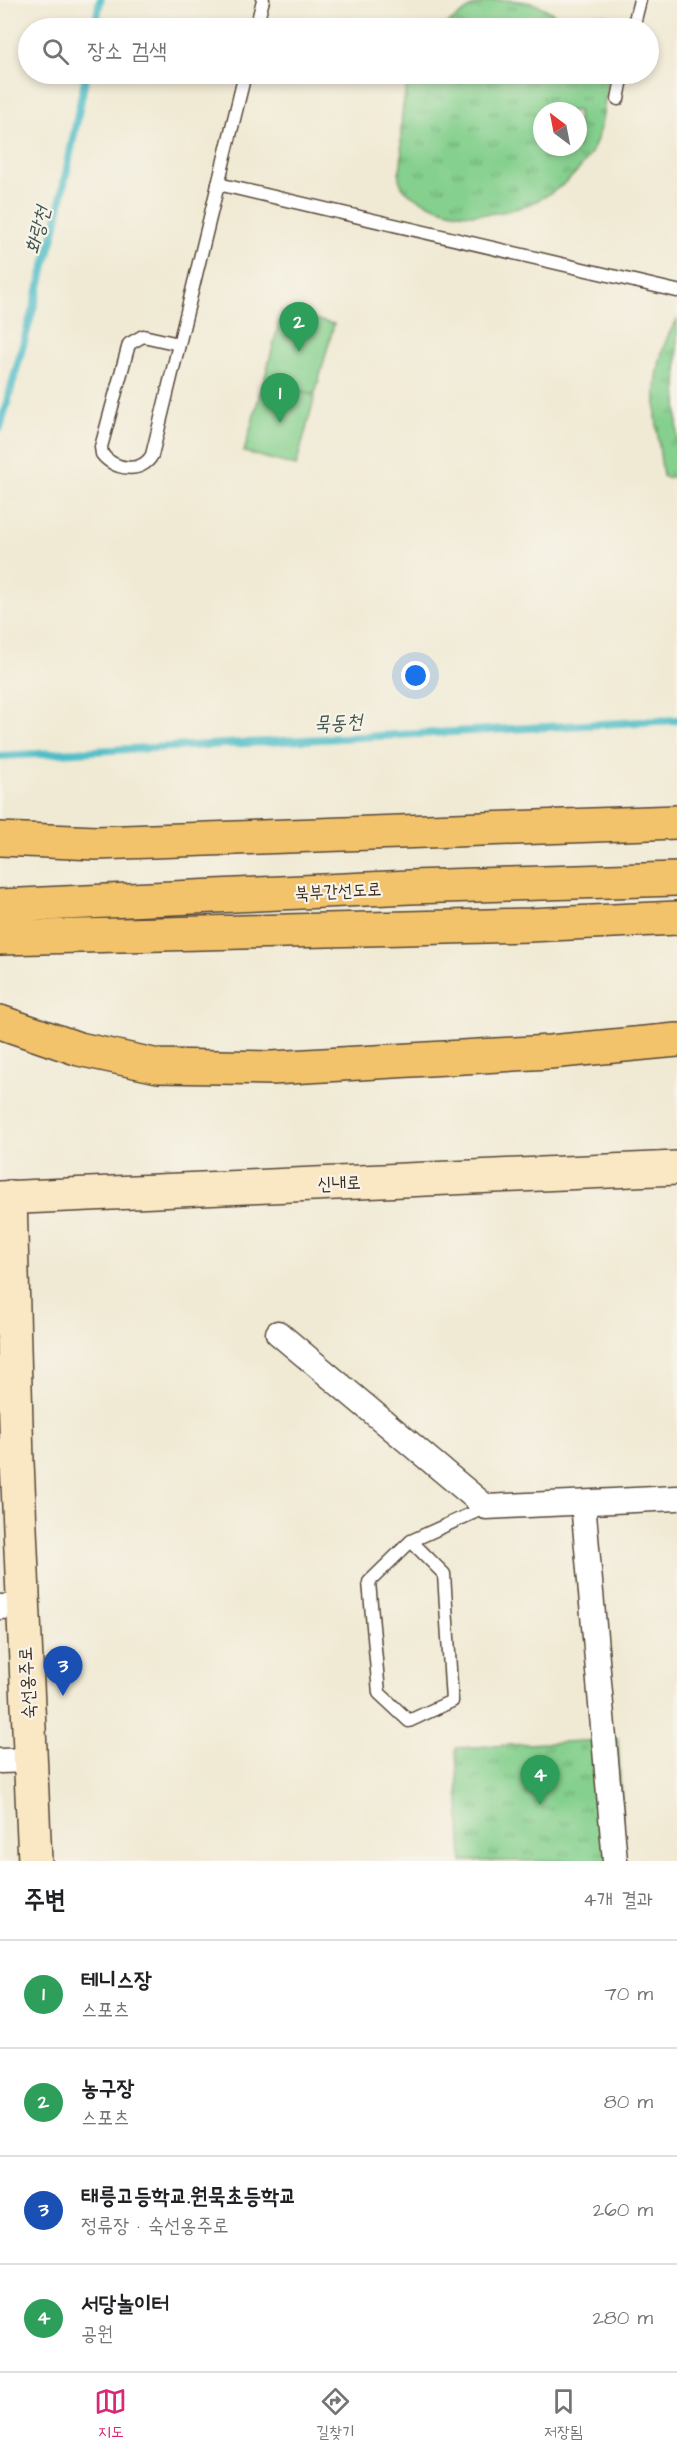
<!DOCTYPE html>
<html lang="ko">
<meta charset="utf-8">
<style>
:root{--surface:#fff;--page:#f2f2f2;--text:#202124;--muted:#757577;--line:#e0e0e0;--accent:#db2777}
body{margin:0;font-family:"Architects Daughter","Poor Story",sans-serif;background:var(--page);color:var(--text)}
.compass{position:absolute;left:533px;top:102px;width:54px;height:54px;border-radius:50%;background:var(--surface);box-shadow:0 3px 9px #0003;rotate:328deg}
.you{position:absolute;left:416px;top:676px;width:21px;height:21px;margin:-15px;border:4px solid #fff;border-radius:50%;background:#1a73e8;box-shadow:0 0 0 9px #1a73e833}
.badge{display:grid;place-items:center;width:39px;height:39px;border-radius:50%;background:var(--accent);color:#fff;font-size:20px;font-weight:700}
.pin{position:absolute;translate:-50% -50px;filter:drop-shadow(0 2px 3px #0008)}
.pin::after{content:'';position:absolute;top:32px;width:21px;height:18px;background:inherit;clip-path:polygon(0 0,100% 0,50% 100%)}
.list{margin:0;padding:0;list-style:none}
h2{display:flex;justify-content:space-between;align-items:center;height:78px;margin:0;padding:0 24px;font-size:26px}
h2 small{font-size:20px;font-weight:400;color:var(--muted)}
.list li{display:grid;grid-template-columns:39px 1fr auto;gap:18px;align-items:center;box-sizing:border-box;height:108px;padding:0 24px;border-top:2px solid var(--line)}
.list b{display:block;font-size:22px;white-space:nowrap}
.list p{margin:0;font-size:20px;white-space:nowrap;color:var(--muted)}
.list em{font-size:20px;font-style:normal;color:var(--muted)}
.icon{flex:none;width:33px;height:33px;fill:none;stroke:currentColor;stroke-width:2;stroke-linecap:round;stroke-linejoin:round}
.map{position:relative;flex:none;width:677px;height:1861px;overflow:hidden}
.search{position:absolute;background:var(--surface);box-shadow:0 3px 9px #0003;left:18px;right:18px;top:18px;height:66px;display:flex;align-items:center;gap:15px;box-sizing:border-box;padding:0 21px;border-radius:33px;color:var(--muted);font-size:22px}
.sheet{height:510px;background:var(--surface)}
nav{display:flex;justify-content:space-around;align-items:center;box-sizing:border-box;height:84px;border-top:2px solid var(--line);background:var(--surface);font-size:16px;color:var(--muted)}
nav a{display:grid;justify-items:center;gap:3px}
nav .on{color:var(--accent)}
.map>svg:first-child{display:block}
</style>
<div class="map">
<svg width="677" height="1861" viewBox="0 0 677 1861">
<defs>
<pattern id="grass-tufts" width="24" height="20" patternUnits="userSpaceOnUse" patternTransform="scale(1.5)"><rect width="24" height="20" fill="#85d08e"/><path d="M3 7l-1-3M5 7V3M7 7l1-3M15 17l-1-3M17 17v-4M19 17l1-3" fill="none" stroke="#6ea973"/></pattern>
</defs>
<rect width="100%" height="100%" fill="#f7f3e8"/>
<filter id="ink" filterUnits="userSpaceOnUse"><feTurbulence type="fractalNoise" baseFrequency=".0167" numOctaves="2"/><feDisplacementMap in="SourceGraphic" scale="12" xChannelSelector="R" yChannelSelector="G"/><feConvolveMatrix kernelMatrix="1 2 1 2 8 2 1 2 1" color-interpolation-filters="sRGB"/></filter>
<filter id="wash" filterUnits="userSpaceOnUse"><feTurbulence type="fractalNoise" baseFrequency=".008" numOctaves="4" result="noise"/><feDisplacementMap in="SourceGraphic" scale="24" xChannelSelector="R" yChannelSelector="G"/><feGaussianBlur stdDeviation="1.35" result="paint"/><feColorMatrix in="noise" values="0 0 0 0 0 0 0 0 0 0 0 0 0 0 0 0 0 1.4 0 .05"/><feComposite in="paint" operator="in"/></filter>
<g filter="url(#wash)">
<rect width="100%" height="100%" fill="#f0ead4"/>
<g fill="url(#grass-tufts)" stroke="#607d56" stroke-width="1.5" fill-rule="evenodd">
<path d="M492,0C529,0 543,2 571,28H441L473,6Z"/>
<path d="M597,14L609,16L614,22L613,28H579Z"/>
<path d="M410,74H608C604,102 604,138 585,162C550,208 482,228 429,204C419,199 404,193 400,182C397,175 400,171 401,164C403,153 400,140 401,128C402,110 405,91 410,74ZM542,111H578V147H542Z"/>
<path d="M677,320V476L666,478L663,476C656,424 646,367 677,320Z"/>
<path d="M618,1739L624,1861H462L456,1748Z"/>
</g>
<g fill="#85d08e" stroke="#607d56" stroke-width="1.5">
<path d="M282,311L334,324L315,394L264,381Z"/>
<path d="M263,382L315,396L296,466L244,452Z"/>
</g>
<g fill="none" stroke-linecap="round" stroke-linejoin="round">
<g stroke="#4fbdc7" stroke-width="8">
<path d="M95,28L100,0"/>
<path d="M0,428L55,229L86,74"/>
<path d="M0,756L677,720"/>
</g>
</g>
</g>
<g filter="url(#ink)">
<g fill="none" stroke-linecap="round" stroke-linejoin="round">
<g stroke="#564739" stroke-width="15">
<g id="lane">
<path d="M256,28L263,0"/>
<path d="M633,28L640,0"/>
<path d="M618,99L623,74"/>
<path d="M218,184L677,291"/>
<path d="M179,344L143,336L129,344L101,447L102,454C114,470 142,474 152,455L245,74"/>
<path d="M411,1541L444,1574L452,1701L409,1721L379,1693L369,1582L411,1541L486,1507"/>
</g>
</g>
<g stroke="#564739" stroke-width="27">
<g id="street">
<path d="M278,1333L486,1507L677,1498"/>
<path d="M583,1503L615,1861"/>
<path d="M0,1607L23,1606"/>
<path d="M0,1761L31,1760"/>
</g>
</g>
<g stroke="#564739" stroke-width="36">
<g id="secondary">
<path d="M10,1197L17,1462L35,1861"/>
<path d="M0,1198L677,1168"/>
</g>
</g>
<g stroke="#564739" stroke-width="36">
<g id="highway">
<path d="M0,839L97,843L677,822"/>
<path d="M0,906L410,887L677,879"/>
<path d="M0,938L529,925L677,918"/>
<path d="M0,1022L79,1049L158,1066L272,1068L550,1052L677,1040"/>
</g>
</g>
<use href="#lane" stroke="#fff" stroke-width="12"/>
<use href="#street" stroke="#fff" stroke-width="24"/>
<use href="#secondary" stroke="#fae7c3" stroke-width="33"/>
<use href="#highway" stroke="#f2c36a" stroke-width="33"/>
</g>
</g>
<g text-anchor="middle" stroke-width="4.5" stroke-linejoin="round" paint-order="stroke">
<g font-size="18" fill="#3b2a1e" stroke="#f7f3e8">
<text transform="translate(338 891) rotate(-3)" y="6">북부간선도로</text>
<text transform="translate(339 1183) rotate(-2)" y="6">신내로</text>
<text transform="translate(27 1683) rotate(-93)" y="6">숙선옹주로</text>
</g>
<g font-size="20" font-style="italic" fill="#415651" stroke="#f7f3e8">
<text transform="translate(37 230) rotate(-76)" y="7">화랑천</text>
<text transform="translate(338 722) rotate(-3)" y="7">묵동천</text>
</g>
</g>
</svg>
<svg class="compass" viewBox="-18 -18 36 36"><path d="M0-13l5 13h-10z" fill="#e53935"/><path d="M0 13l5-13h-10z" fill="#757577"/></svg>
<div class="you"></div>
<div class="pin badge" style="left:280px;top:423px;background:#2e9e5b">1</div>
<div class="pin badge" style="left:299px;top:352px;background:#2e9e5b">2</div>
<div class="pin badge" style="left:63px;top:1696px;background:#1a4fb4">3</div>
<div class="pin badge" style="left:540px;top:1805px;background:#2e9e5b">4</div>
<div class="search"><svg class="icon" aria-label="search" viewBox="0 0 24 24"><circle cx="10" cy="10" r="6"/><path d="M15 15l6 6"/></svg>장소 검색</div>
</div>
<section class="sheet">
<h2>주변<small>4개 결과</small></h2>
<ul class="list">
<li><span class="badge" style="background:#2e9e5b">1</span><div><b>테니스장</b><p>스포츠</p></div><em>70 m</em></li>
<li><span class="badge" style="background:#2e9e5b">2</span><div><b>농구장</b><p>스포츠</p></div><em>80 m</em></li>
<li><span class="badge" style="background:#1a4fb4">3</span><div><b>태릉고등학교.원묵초등학교</b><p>정류장 · 숙선옹주로</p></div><em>260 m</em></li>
<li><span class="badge" style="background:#2e9e5b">4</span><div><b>서당놀이터</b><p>공원</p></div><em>280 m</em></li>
</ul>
</section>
<nav>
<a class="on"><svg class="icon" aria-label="map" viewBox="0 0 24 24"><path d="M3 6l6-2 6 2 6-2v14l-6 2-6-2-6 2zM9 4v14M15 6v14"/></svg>지도</a>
<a><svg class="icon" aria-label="directions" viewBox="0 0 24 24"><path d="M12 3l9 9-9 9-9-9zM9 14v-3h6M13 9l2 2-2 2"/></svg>길찾기</a>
<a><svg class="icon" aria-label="saved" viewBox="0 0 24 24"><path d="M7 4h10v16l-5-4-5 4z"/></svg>저장됨</a>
</nav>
